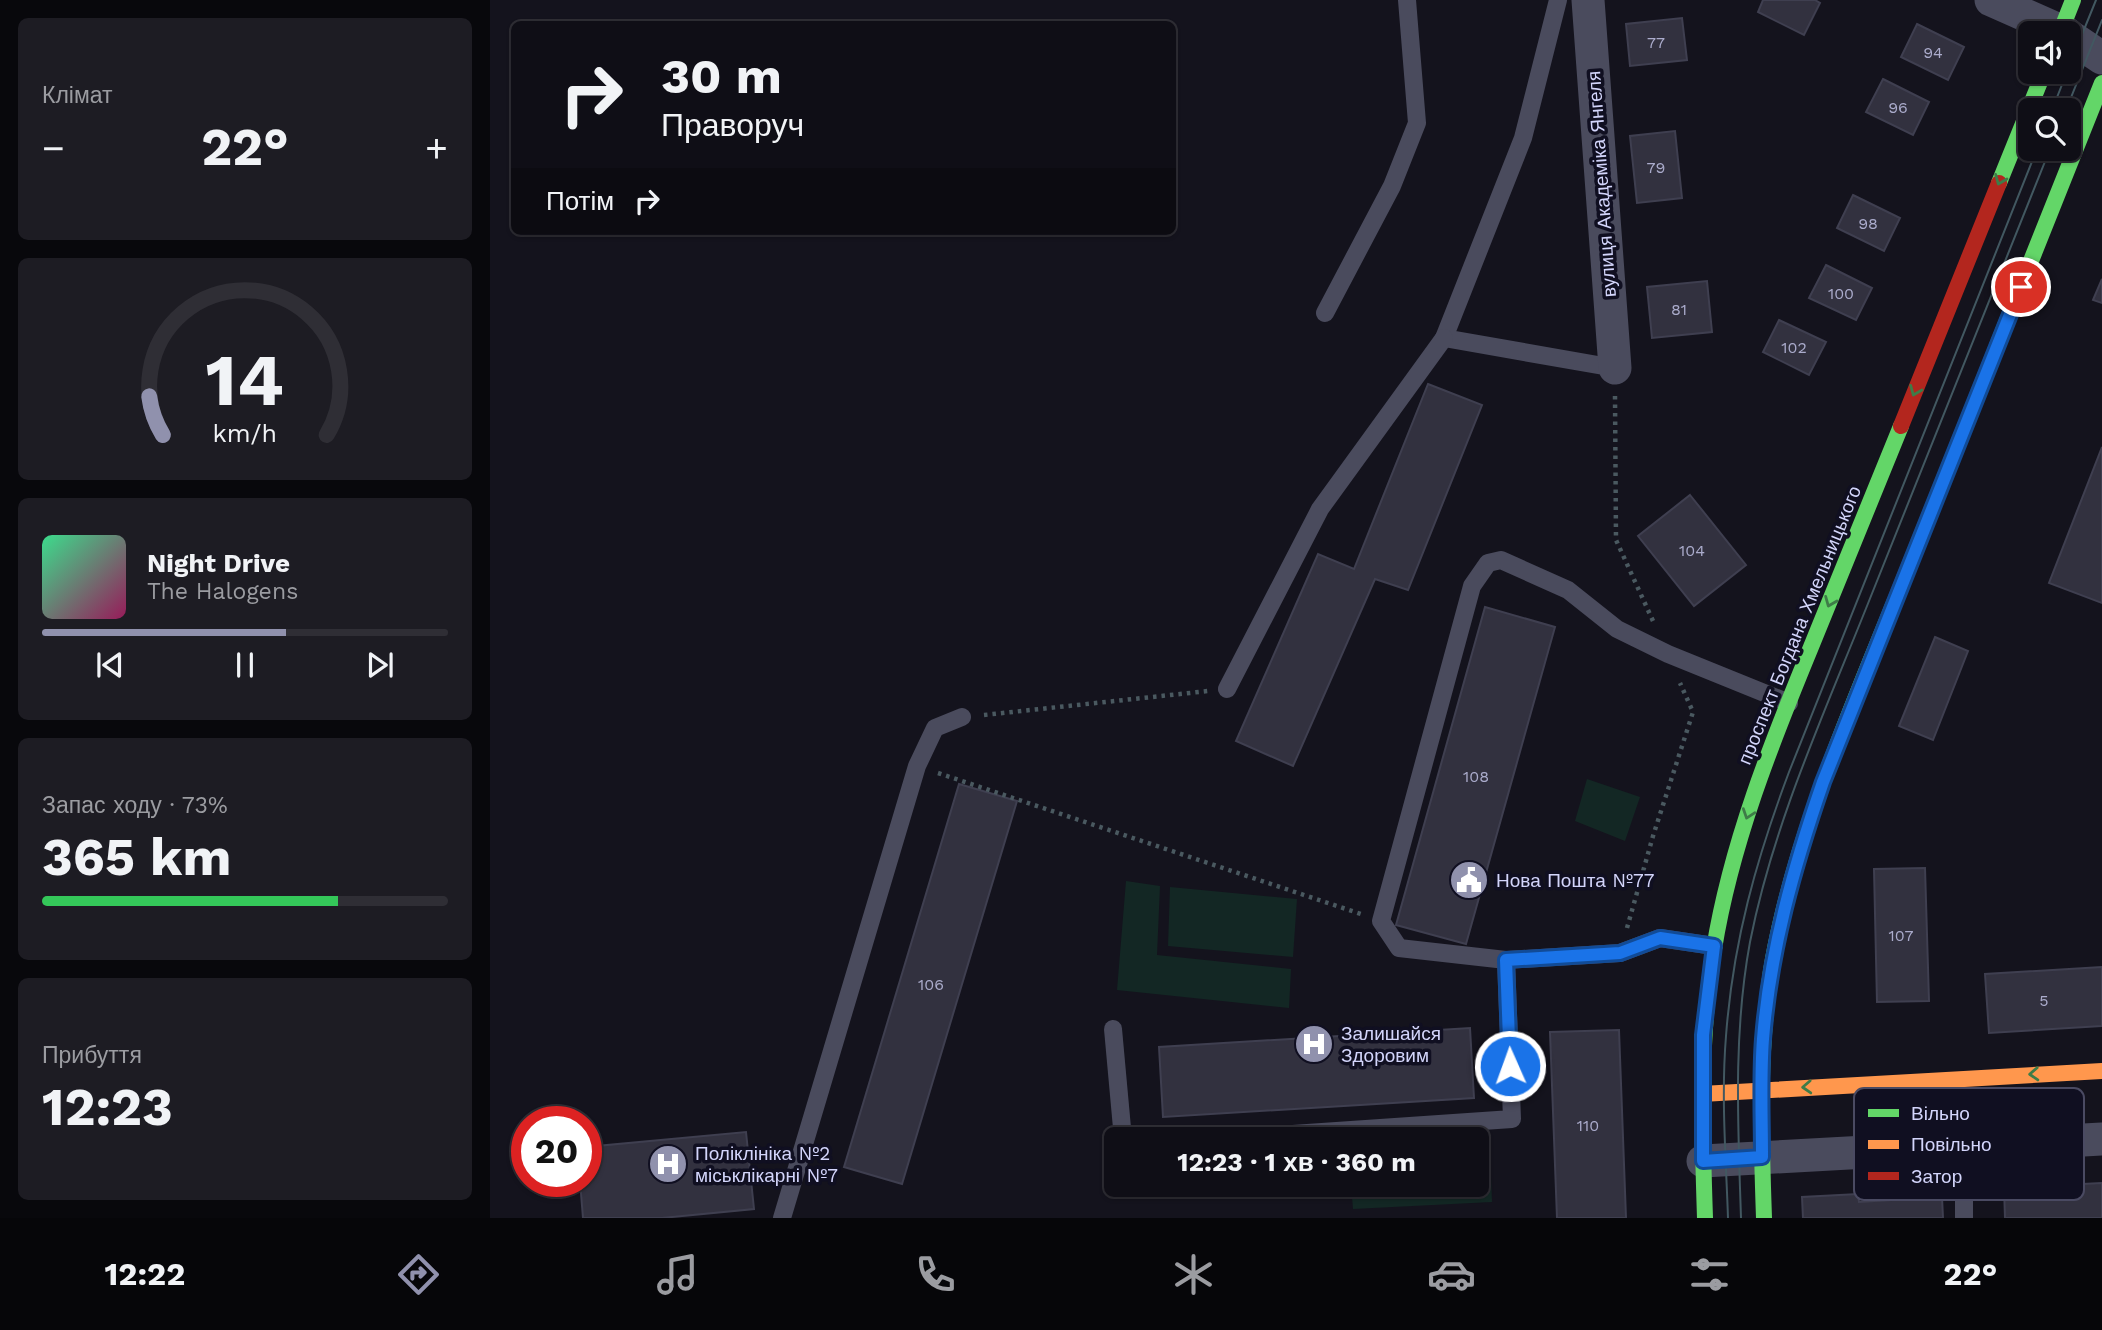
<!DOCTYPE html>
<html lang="uk">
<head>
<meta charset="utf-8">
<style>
  :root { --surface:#0f0e16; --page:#1d1c23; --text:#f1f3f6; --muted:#9b9ca1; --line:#2f2e35; --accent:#9091ad }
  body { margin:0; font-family:"Work Sans",sans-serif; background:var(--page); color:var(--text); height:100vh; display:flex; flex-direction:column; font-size:26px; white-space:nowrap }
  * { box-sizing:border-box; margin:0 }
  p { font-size:23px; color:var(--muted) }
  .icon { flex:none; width:38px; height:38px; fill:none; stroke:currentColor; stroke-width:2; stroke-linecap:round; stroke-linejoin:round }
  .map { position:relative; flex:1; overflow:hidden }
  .side { display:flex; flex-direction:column; gap:18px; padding:18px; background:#08080c; width:490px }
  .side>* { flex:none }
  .top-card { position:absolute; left:21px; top:21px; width:665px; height:214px; border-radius:10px; box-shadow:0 2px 5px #0004,0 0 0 2px var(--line); background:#0f0e16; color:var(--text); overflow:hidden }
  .buttons { position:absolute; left:1528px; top:21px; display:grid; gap:14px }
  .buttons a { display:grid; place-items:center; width:63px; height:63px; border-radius:10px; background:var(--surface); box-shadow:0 2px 5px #0004,0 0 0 2px var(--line); font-size:35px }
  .speed { position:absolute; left:21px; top:1106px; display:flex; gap:14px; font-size:35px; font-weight:700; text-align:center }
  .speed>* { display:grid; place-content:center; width:91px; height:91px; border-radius:50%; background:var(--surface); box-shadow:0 2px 5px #0004,0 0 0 2px var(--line); line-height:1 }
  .speed .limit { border:10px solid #d22; background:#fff; color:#111 }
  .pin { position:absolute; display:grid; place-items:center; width:60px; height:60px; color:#fff; margin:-30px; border:4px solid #fff; border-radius:50%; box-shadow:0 2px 7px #0007 }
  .me { position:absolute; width:77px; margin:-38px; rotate:358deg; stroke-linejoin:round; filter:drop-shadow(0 0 5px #0008) }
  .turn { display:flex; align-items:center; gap:24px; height:147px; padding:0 35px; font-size:32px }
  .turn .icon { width:91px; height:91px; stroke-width:2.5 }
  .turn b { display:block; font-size:49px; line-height:60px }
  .then { display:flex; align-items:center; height:66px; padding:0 35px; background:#0003; gap:14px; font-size:26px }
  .big { font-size:52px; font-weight:700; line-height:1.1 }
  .side .tile { flex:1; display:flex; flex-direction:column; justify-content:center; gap:10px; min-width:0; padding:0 24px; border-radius:10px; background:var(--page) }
  .side .dial { align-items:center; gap:0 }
  .dial svg { height:182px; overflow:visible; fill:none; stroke:var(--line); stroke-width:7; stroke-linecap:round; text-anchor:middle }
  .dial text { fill:var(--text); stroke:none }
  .song { display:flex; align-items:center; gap:21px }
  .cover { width:84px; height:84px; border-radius:10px; background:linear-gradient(135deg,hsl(150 70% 55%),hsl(330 70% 35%)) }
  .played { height:7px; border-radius:4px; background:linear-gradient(90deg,var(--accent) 60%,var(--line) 60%) }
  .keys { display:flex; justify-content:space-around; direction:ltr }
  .heat { display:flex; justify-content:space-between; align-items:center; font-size:38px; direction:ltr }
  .charge { height:10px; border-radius:5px; background:linear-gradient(90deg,#34c759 73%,var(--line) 0) }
  .trip { position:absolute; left:614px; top:1127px; width:385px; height:70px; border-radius:10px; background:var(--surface); box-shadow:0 2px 5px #0004,0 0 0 2px var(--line); font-weight:700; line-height:70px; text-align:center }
  .tabs { display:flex; height:112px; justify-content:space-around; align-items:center; background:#060609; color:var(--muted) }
  .tabs .icon { width:49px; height:49px }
  .tabs .current { color:var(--accent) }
  .tabs b { font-size:32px; color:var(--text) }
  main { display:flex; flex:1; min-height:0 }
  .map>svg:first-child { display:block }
  .green { fill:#132724 }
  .building { fill:#32313f; stroke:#3f3f50; stroke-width:2 }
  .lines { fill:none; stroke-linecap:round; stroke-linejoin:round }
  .path { stroke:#4a5960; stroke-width:4.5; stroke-dasharray:3.5 5; stroke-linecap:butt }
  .lane { stroke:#4a4b5d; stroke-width:18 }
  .street { stroke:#4a4b5d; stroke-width:33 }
  .fast { stroke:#63d668; stroke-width:16 }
  .slow { stroke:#ff974d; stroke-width:16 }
  .jam { stroke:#b3261e; stroke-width:16 }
  .tram { stroke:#425861; stroke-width:2 }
  .oneway { stroke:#3e7c48 }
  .route-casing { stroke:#114b97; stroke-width:18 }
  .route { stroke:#1a73e8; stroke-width:12 }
  .labels { text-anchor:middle; stroke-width:7; stroke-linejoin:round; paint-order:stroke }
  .number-label { font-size:16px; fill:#abaccc }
  .street-label { font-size:19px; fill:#d3d5fb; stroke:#100f21 }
  .poi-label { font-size:19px; fill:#d3d5fb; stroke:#100f21; text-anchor:start }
  .key { fill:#100f21; stroke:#4a4a62; stroke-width:2 }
  .key-label { font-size:19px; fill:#d3d5fb }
</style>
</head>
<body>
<main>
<section class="side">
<div class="tile"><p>Клімат</p>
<div class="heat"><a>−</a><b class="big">22°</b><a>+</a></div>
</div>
<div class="tile dial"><svg viewBox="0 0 100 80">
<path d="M14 69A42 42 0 1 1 86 69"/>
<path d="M14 69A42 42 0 0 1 8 52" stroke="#9091ad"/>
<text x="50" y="56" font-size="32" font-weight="700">14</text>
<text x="50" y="72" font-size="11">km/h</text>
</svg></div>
<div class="tile">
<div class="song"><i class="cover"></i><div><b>Night Drive</b><p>The Halogens</p></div></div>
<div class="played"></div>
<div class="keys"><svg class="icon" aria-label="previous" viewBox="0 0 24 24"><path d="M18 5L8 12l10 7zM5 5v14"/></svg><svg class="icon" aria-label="pause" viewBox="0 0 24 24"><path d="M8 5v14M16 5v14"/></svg><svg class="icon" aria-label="next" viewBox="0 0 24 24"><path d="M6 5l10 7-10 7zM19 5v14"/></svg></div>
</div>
<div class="tile"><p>Запас ходу · 73%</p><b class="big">365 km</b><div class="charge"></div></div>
<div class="tile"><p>Прибуття</p><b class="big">12:23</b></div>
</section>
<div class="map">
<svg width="1612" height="1218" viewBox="0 0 1612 1218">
  <rect width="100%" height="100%" fill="#14131d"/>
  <!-- green -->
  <g class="green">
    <path d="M1097,779L1150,797L1135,841L1085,821Z"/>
    <path d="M636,881L670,886L667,955L801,969L799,1008L627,990Z"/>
    <path d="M680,887L807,899L803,957L678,946Z"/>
    <path d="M999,1130L1002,1202L863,1209L861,1185H987V1139H859V1137Z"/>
  </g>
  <!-- building -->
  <g class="building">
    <path d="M1273,0H1325L1330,3L1314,35L1268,12Z"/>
    <path d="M1192,18L1197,60L1140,66L1136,24Z"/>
    <path d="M1427,24L1474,47L1458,80L1411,57Z"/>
    <path d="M1393,79L1439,102L1423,135L1376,112Z"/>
    <path d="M1185,131L1192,198L1147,203L1140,136Z"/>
    <path d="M1363,195L1410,218L1394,251L1347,228Z"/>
    <path d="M1336,265L1382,288L1366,320L1319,298Z"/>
    <path d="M1612,279V303L1603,300Z"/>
    <path d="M1217,281L1222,332L1162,338L1157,287Z"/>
    <path d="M1289,320L1336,342L1319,375L1273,352Z"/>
    <path d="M938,384L992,405L918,590L885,579L803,766L746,741L828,554L864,569Z"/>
    <path d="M1612,447V603L1559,583Z"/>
    <path d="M1200,495L1256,565L1204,606L1148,536Z"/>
    <path d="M995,607L1065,627L976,944L906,925Z"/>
    <path d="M1445,637L1478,651L1443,740L1409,726Z"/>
    <path d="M469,784L527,801L412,1184L354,1167Z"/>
    <path d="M1435,868L1439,1001L1387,1002L1384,869Z"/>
    <path d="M1612,967V1026L1499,1033L1495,974Z"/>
    <path d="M980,1028L984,1098L673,1117L669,1047Z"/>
    <path d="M1129,1030L1136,1218H1067L1060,1032Z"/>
    <path d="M256,1132L264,1209L172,1218H93L90,1181H96V1147Z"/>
    <path d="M1612,1183V1218H1515L1514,1188Z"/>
    <path d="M1368,1194L1369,1202L1452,1197L1453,1218H1313L1312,1197Z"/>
  </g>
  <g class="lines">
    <!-- path -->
    <g class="path">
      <path d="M1125,396L1126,540L1163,621"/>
      <path d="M494,715L718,691"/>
      <path d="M448,773L871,914"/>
      <path d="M1137,928L1163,836L1203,712L1190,683"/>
    </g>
    <!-- lane -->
    <g class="lane">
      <path d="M1068,0L1033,138L954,338L1125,368"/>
      <path d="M835,313L902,186L927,123L917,0"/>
      <path d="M737,689L830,509L954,338"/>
      <path d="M1224,946L1170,938L1130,953L1016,960L909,948L891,921L982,586L998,563L1011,560L1078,590L1127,629L1178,654L1299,703"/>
      <path d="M623,1029L633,1139"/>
      <path d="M727,1139L1022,1119L1016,960"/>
      <path d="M1474,1146V1218"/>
      <path d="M292,1218L427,766L445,728L472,717"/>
    </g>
    <!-- street -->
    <g class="street">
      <path d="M1098,0L1125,368"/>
      <path d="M1501,0L1576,33"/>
      <path d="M1578,35L1612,58"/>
      <path d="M1213,1161L1612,1139"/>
    </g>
    <!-- fast -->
    <g class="fast">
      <path d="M1570,33L1583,0"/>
      <path d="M1509,183L1554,72"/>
      <path d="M1507,346L1612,83"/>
      <path d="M1215,1218C1212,1128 1209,1038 1224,949C1241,844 1281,744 1321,647C1351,574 1381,500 1411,426"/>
      <path d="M1274,1218C1271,1132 1268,1044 1283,959C1306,835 1357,719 1404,603"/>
    </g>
    <!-- slow -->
    <path class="slow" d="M1212,1094L1612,1071"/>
    <!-- jam -->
    <g class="jam">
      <path d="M1411,426L1509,183"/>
      <path d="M1404,603L1507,346"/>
    </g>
    <!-- tram -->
    <g class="tram">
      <path d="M1578,69L1606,0"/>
      <path d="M1562,110L1577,72"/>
      <path d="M1576,110L1612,20"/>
      <path d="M1238,1218C1236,1158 1231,1097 1236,1036C1243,942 1266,860 1299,772L1547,149"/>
      <path d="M1251,1218C1248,1125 1243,1034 1260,942C1283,825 1333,716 1377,606C1438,453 1499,301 1560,149"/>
    </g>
  </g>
  <!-- one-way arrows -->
  <defs><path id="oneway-chevron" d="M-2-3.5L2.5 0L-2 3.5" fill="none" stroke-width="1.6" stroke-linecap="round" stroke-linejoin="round" transform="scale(1.75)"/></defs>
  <g class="oneway">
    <use href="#oneway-chevron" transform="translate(1510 180) rotate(112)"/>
    <use href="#oneway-chevron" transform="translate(1425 391) rotate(112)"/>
    <use href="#oneway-chevron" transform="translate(1340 602) rotate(112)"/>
    <use href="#oneway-chevron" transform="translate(1258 814) rotate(109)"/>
    <use href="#oneway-chevron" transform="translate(1544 1074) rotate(177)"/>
    <use href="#oneway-chevron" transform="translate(1317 1087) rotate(177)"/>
  </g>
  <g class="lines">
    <defs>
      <path id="route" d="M1020,1066L1016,960L1130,953L1170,938L1224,946L1213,1035V1161L1272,1157C1272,1118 1270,1078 1273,1039C1280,950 1304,866 1333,782L1531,287"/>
    </defs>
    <!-- route casing -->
    <use href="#route" class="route-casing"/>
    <!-- route -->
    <use href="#route" class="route"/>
  </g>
  <!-- icons -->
  <defs>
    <symbol id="civic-disc" viewBox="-11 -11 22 22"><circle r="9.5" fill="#9091ad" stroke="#100f21"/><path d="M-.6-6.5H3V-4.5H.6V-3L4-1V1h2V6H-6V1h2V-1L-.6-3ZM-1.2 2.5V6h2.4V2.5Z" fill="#fff"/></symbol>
    <symbol id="hospital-disc" viewBox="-11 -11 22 22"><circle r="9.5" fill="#9091ad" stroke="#100f21"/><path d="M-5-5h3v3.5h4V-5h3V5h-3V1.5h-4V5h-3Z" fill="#fff"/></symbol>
  </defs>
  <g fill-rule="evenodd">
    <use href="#civic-disc" x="957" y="858" width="44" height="44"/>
    <use href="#hospital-disc" x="802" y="1022" width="44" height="44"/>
    <use href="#hospital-disc" x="156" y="1142" width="44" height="44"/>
  </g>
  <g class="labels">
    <!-- number labels -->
    <g class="number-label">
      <text x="1166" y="48">77</text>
      <text x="1443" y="58">94</text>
      <text x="1408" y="113">96</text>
      <text x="1166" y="173">79</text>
      <text x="1378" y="229">98</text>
      <text x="1351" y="299">100</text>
      <text x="1189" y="315">81</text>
      <text x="1304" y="353">102</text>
      <text x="1202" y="556">104</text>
      <text x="986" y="782">108</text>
      <text x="1411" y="941">107</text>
      <text x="441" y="990">106</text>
      <text x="1554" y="1006">5</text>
      <text x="1098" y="1131">110</text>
    </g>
    <!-- street labels -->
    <g class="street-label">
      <text transform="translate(1111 184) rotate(-94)" y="7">вулиця Академіка Янгеля</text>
      <text transform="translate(1309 625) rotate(-68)" y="7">проспект Богдана Хмельницького</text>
    </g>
    <!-- poi labels -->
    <g class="poi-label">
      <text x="1006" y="887">Нова Пошта №77</text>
      <text x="851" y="1040">Залишайся<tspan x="851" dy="22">Здоровим</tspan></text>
      <text x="205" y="1160">Поліклініка №2<tspan x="205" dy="22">міськлікарні №7</tspan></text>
    </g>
  </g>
  <!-- legend -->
  <rect x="1364" y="1088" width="230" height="112" rx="10" class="key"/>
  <rect x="1378" y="1109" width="31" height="8" fill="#63d668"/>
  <rect x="1378" y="1140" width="31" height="9" fill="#ff974d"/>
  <rect x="1378" y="1172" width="31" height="8" fill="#b3261e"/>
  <g class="key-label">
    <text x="1421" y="1120">Вільно</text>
    <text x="1421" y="1151">Повільно</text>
    <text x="1421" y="1183">Затор</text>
  </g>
</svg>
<div class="buttons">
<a><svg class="icon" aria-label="sound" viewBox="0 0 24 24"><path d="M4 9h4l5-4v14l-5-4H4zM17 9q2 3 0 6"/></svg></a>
<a><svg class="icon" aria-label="search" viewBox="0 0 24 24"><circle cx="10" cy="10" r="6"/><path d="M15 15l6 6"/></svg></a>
</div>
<div class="speed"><div class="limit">20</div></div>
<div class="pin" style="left:1531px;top:287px;background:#d93025"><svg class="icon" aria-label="arrive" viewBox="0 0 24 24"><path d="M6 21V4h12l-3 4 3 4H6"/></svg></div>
<svg class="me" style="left:1020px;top:1066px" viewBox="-20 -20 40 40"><circle r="17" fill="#1a73e8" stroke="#fff" stroke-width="3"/><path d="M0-11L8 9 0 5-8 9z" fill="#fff"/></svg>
<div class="trip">12:23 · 1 хв · 360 m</div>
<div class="top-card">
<div class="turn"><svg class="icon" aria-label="right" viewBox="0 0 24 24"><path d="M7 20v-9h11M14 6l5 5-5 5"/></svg><div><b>30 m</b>Праворуч</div></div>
<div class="then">Потім<svg class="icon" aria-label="right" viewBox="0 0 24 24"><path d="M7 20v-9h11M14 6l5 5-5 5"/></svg></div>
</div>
</div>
</main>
<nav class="tabs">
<b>12:22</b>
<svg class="icon current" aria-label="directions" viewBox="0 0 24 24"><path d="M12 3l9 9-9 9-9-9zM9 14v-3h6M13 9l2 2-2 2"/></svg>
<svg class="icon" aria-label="music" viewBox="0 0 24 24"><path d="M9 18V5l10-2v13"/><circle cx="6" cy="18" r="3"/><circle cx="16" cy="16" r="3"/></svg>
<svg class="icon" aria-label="phone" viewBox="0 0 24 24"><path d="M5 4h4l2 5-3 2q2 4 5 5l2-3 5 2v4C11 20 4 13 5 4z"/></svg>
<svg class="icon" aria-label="climate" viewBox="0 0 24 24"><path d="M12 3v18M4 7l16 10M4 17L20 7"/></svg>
<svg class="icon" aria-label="car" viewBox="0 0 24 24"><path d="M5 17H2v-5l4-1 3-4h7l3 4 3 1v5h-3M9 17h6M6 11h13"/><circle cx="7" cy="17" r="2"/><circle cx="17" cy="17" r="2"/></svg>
<svg class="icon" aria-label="filters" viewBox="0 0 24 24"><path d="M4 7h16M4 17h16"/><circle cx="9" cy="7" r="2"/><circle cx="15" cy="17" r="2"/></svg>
<b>22°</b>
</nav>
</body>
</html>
